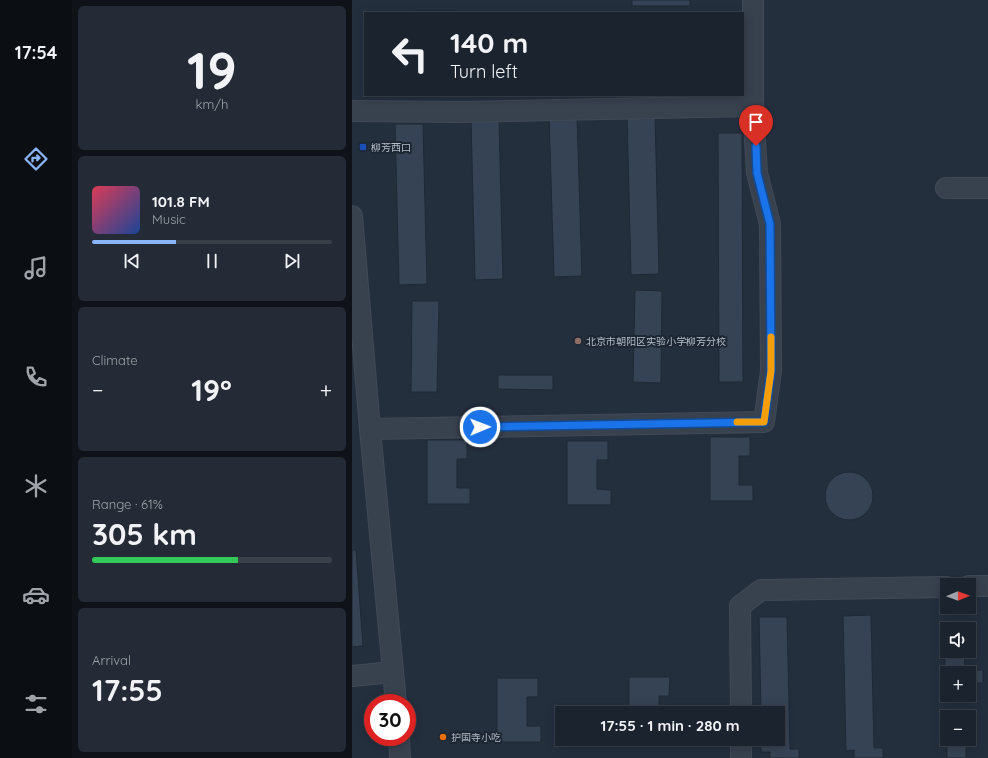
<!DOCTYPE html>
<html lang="en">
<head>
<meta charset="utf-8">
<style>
  :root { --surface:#1b232e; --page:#242b36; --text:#f1f3f6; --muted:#a0a4aa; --line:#39404a; --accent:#8ab4f8 }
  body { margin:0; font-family:Quicksand,"Noto Sans SC",sans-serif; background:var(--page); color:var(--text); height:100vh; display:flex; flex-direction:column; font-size:15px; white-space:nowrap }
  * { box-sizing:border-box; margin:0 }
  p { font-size:13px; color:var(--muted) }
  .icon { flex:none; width:22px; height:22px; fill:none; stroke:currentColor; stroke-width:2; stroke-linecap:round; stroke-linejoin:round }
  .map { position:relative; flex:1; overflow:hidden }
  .sheet { display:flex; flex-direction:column; gap:6px; padding:6px; background:#0f1319; width:280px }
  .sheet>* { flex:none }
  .banner { position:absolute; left:12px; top:12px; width:380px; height:84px; border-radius:0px; box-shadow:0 2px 10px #0003,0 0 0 1px var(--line); background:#1b232e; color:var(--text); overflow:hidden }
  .needle { width:26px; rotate:89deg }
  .buttons { position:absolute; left:588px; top:578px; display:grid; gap:8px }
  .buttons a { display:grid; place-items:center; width:36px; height:36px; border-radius:0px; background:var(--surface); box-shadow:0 2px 10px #0003,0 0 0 1px var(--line); font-size:20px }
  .speed { position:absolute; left:12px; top:694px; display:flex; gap:8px; font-size:20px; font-weight:700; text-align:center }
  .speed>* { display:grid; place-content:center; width:52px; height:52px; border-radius:50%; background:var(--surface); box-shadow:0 2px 10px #0003,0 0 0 1px var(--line); line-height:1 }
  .speed .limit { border:6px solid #d22; background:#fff; color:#111 }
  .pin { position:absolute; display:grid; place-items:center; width:34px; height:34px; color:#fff; margin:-41px -17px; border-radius:50% 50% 50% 0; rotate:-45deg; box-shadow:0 0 4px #0007 }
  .pin .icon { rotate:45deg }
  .me { position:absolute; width:44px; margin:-22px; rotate:89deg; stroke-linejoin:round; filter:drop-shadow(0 0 3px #0008) }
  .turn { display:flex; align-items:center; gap:14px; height:84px; padding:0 20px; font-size:18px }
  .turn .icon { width:52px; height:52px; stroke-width:2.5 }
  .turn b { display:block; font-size:28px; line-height:34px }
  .big { font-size:30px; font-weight:800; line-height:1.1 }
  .sheet .tile { flex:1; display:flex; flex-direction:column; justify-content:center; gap:6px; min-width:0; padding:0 14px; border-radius:6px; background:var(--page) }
  .sheet .dial { align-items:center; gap:0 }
  .dial b { font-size:52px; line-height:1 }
  .song { display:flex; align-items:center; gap:12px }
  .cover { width:48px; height:48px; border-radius:6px; background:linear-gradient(135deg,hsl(350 70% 55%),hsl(220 70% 35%)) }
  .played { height:4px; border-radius:2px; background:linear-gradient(90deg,var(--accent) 35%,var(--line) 35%) }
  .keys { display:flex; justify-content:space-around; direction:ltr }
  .heat { display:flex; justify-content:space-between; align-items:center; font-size:22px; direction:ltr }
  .charge { height:6px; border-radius:3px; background:linear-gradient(90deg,#34c759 61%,var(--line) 0) }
  .trip { position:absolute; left:203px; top:706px; width:230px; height:40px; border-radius:0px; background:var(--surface); box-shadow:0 2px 10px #0003,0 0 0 1px var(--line); font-weight:800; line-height:40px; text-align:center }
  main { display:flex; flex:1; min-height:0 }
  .dock { display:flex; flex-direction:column; width:72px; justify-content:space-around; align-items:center; background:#0b0e12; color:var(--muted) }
  .dock .icon { width:28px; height:28px }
  .dock .active { color:var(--accent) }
  .dock b { font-size:18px; color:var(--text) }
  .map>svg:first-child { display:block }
  .building { fill:#364354; stroke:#1f2835 }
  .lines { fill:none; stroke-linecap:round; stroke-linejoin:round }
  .minor-casing { stroke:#414a57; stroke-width:22 }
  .minor { stroke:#38414e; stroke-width:20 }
  .route-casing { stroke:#114b97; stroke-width:10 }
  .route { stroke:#1a73e8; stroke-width:7 }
  .slow { stroke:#f59e0b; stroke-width:7 }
  .transit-dot { fill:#1a4fb4; stroke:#1d2633; stroke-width:1.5 }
  .education-dot { fill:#8d6e63; stroke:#1d2633; stroke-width:1.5 }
  .food-dot { fill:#e8710a; stroke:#1d2633; stroke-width:1.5 }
  .labels { text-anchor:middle; stroke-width:4; stroke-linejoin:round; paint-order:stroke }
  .poi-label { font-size:10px; fill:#b4bcc9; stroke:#1d2633; text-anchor:start }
</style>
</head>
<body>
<main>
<nav class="dock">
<b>17:54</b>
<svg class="icon active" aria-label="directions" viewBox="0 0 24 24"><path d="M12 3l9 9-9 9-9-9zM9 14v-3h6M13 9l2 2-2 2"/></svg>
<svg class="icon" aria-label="music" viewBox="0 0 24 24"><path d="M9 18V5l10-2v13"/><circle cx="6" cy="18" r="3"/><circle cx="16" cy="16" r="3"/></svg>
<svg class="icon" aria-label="phone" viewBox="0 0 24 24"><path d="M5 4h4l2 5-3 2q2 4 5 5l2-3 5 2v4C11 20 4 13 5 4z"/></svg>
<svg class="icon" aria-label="climate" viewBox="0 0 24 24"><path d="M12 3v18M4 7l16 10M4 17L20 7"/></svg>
<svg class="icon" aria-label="car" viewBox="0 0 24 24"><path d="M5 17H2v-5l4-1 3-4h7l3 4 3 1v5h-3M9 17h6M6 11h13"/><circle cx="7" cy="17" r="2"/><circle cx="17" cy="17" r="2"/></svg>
<svg class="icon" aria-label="filters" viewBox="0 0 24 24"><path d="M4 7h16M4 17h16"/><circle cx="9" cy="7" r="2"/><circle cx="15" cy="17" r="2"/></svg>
</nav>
<section class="sheet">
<div class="tile dial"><b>19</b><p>km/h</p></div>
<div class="tile">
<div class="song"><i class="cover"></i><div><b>101.8 FM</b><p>Music</p></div></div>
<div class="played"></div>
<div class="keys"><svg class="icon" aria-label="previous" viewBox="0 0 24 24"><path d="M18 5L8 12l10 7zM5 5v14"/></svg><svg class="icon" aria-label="pause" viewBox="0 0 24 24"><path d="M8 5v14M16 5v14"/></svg><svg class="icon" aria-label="next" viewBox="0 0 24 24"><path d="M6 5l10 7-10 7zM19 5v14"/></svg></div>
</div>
<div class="tile"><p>Climate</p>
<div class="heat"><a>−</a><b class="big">19°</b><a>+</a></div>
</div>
<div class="tile"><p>Range · 61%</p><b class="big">305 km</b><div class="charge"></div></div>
<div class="tile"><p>Arrival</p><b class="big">17:55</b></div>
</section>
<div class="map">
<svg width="636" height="758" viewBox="0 0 636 758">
  <rect width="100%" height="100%" fill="#242f3e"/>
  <!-- building -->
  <g class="building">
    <rect x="280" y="0" width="58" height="6"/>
    <rect x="63" y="11" width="41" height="2"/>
    <path d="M303,114L307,274L279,275L275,115Z"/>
    <path d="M197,116H225L230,276L202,277Z"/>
    <path d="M147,119L151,279L123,280L119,120Z"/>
    <path d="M43,124H71L75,284L47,285Z"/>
    <path d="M366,133H390L391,382H367Z"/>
    <path d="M283,290L310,291L309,383L281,382Z"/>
    <path d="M60,301H87L85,392H59Z"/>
    <path d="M146,375H201V390L146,389Z"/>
    <path d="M358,437H398V456H387V485H401V501H358Z"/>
    <path d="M75,440H115V459H105V488H118V504H75Z"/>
    <path d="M215,441H256V460H245V489L259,490V505H215Z"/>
    <circle cx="497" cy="496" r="24"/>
    <path d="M0,550H4L11,646L0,647Z"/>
    <path d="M519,615L522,748H531V758H502V750L494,751L491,616Z"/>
    <path d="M407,617H435L438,749H447V758H418V752H409V739H426V713H409Z"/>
    <path d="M593,628H612V629H595V651H612L613,670H631V683H617V673H595V683H588V671H593Z"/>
    <path d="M277,677H318L317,696H307V713H277Z"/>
    <path d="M145,678H186V697H175V726H189V742H145Z"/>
    <path d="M594,723L595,739H614V758H595Z"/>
    <rect x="277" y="739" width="43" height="2"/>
  </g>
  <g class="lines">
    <defs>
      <g id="minor">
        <path d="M0,111L113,112L401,106"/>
        <path d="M594,188H636"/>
        <path d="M0,216L18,429L44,703"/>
        <path d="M18,429L412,422L419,371L418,224L405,173L401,106V0"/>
        <path d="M617,586H636"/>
        <path d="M0,676L40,672"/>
        <path d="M389,713L388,606L409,590L595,587"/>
        <path d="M47,737L48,758"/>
        <path d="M389,739V758"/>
      </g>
    </defs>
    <!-- minor casing -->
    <use href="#minor" class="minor-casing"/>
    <!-- minor -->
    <use href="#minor" class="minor"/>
  </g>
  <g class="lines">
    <defs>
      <path id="route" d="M128,427L412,422L419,371L418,224L405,173L404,146"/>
    </defs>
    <!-- route casing -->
    <use href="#route" class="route-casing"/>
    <!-- route -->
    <use href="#route" class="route"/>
    <!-- slow -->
    <path class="slow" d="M385,422H412L419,371V337"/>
  </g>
  <!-- markers -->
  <rect class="transit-dot" x="7" y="143" width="8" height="8" rx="2"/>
  <circle class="education-dot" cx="226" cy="341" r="4"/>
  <circle class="food-dot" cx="91" cy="737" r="4"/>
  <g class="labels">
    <!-- poi labels -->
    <g class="poi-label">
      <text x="19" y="151">柳芳西口</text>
      <text x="234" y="345">北京市朝阳区实验小学柳芳分校</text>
      <text x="99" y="741">护国寺小吃</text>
    </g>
  </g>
</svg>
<div class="buttons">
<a><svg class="needle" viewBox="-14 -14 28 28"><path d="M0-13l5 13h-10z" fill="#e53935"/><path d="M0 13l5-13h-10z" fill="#a0a4aa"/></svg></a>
<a><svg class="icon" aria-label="sound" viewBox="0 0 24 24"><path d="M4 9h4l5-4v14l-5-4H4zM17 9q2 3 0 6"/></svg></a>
<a>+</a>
<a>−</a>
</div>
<div class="speed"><div class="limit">30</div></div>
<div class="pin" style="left:404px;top:146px;background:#d93025"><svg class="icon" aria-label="arrive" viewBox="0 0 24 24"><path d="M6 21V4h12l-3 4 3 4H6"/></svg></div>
<svg class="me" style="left:128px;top:427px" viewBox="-20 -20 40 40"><circle r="17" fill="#1a73e8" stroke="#fff" stroke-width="3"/><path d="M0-11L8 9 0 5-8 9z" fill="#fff"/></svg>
<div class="trip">17:55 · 1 min · 280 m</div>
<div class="banner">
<div class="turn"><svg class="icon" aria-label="left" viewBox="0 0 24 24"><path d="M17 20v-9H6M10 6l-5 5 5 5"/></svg><div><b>140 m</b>Turn left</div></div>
</div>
</div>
</main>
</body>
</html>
